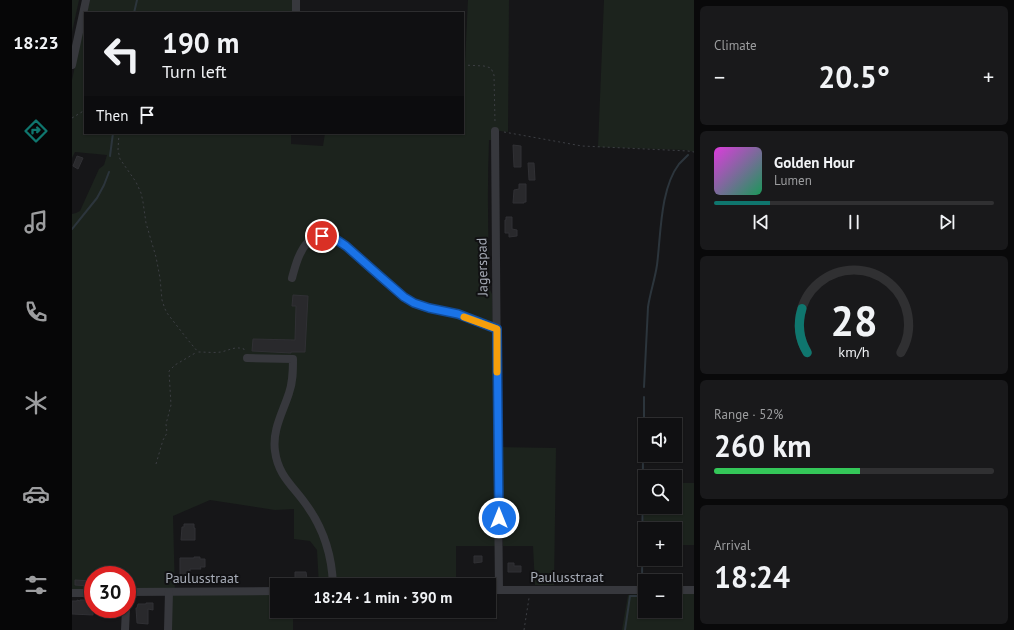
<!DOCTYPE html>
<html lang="en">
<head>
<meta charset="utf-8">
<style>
  :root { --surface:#101012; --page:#19191b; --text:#f1f3f6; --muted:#9c9d9f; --line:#303032; --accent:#0f766e }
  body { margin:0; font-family:"PT Sans",sans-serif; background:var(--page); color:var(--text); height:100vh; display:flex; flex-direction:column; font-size:15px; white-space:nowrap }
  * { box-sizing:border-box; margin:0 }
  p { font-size:13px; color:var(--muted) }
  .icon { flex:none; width:22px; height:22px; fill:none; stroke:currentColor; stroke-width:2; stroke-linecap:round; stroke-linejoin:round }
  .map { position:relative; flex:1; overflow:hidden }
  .panel { display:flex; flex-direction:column; gap:6px; padding:6px; background:#09090a; width:320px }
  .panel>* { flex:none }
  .top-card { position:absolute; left:12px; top:12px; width:380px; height:122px; border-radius:0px; box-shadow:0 1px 3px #0004,0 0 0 1px var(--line); background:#101012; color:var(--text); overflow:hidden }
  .fabs { position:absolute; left:566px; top:418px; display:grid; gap:8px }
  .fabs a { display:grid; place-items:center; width:44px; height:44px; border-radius:0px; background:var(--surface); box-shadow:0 1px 3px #0004,0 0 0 1px var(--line); font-size:20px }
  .speed { position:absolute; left:12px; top:566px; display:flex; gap:8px; font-size:20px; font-weight:700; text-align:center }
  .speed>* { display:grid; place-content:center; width:52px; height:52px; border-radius:50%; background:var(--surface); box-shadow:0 1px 3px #0004,0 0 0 1px var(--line); line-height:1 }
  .speed .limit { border:6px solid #d22; background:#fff; color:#111 }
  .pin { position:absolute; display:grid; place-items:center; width:34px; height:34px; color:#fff; margin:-17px; border:2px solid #fff; border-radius:50%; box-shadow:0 1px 4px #0007 }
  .me { position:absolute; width:44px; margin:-22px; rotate:0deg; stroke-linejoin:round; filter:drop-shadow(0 0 3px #0008) }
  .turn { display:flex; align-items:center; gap:14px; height:84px; padding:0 12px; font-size:18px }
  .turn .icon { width:52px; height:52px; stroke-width:2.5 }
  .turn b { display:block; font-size:28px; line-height:34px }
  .then { display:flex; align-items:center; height:38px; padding:0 12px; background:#0003; gap:8px; font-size:15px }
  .big { font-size:30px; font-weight:600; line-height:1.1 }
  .panel .widget { flex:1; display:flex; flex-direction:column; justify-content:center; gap:6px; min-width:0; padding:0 14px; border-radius:6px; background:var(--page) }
  .panel .dial { align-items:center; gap:0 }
  .dial svg { height:104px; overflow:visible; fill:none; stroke:var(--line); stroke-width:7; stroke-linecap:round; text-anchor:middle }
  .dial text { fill:var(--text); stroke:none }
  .song { display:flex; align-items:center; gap:12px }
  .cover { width:48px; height:48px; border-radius:6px; background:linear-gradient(135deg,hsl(300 70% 55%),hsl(150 70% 35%)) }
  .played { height:4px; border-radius:2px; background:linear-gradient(90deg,var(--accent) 20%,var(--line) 20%) }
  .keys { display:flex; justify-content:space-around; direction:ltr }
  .heat { display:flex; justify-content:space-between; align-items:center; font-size:22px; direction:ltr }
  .charge { height:6px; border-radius:3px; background:linear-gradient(90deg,#34c759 52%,var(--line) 0) }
  .trip { position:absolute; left:198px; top:578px; width:226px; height:40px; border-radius:0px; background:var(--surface); box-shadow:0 1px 3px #0004,0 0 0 1px var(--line); font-weight:600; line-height:40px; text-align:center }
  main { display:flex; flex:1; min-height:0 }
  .dock { display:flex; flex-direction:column; width:72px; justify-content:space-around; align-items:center; background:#060607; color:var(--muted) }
  .dock .icon { width:28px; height:28px }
  .dock .current { color:var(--accent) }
  .dock b { font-size:18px; color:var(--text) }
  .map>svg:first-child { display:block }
  .green { fill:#1c231d }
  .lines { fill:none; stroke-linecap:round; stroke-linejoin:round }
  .stream { stroke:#2c353c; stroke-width:2 }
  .building { fill:#29292c; stroke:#303034 }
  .path { stroke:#3d3f44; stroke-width:1; stroke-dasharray:2 3; stroke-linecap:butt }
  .minor { stroke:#37383d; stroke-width:8 }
  .route-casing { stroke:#114b97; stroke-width:10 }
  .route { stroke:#1a73e8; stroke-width:7 }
  .slow { stroke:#f59e0b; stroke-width:7 }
  .labels { text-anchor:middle; stroke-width:4; stroke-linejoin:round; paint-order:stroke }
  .street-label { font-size:14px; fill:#a8adb8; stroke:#111113 }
</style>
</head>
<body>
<main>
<nav class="dock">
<b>18:23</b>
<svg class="icon current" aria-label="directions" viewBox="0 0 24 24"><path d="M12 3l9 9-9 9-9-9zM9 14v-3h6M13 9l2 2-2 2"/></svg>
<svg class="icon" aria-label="music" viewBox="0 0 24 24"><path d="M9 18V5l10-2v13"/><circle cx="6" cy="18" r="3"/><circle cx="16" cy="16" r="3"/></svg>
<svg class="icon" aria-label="phone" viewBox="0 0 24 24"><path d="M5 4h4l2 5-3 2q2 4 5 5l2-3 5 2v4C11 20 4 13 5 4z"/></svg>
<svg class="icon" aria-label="climate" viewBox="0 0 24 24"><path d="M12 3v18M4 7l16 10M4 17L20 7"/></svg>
<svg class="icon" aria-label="car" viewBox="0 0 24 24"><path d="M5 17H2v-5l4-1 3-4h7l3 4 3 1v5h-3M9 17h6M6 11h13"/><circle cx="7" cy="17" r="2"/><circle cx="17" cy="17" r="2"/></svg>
<svg class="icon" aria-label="filters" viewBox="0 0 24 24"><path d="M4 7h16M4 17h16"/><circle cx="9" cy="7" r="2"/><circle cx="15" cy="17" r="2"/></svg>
</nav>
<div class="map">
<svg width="622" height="630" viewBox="0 0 622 630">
  <rect width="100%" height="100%" fill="#161618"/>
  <!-- green -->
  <g class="green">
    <path d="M0,0H7L0,32Z"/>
    <path d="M17,0H223L222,13H15Z"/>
    <path d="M396,0H437L436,132L421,130L419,140H417C415,190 416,240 418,290L420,294L425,546H384V585H247L245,550L238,541L222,539V509L203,510L138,500L101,516L103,594L205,593V611H221V630H97L98,594L55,595V575H21V595L0,596V214L4,213L8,211L27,169L32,165L35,155L3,152L0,158V80L13,20V133H219V144L251,146L253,133H391V63L393,62Z"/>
    <path d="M532,0H622V152L614,150L526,147Z"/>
    <path d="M429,447L484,448L482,585H463L461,546H431Z"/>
    <path d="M603,483H622V545H603V529H573V544H570L573,497V507H603Z"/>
    <path d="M573,594V611H603V594H622V630H550L556,595Z"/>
  </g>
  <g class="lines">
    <!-- stream -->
    <g class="stream">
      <path d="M62,13L65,0"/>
      <path d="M38,156L41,133"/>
      <path d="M0,229L25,198L32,185L37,172"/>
      <path d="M572,387L576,307C578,293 583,279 585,265C589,234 588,189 607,164C610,161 613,158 616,155"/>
      <path d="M572,438V397"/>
      <path d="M571,456L570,583L573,584"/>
      <path d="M553,630L558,596H573"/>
    </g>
  </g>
  <!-- building -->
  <g class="building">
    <path d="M441,145L449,146V167H442Z"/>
    <path d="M5,156L11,158L6,169L1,166Z"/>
    <path d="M456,163H462L463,180H457Z"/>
    <path d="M447,184H454V202H452V203H441L442,190L447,189Z"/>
    <path d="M434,217H440V229L445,230V236L437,237V233H433V220H434Z"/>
    <path d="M221,295L236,296L233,352H219V353L180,351L181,339L223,340L224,306H220Z"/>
    <path d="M112,524H122V528H123V540H109L110,527H112Z"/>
    <path d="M402,556H410V562L402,563Z"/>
    <path d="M122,557H128V559H133V567H128L129,569H118V575H108V558H122Z"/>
    <path d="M436,563H442V566H449V572H436Z"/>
    <path d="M223,572H234L235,579H223Z"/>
    <path d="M3,580L19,581L18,586L3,585Z"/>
    <path d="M5,600L8,601V600H21V615L0,614V601H5Z"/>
    <path d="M74,603H81V610L76,609V624L65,623L64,608H65L66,604H74Z"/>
    <rect x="32" y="609" width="9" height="7"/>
  </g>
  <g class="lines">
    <!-- path -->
    <g class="path">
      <path d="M391,65L412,66L419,68L422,75L423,123"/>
      <path d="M0,118L13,110"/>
      <path d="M432,132L510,146L616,151L622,152"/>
      <path d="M47,133L46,150L48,159L64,182L69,193L71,202L74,223L84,257L88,278L90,300L93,309L95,313L116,340L126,352C134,352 142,353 149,352C158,350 163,346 172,349V350"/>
      <path d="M84,464L91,440L95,433L94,424L99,405L97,371L103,365L125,352"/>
      <path d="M452,630L457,598"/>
    </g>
    <!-- minor -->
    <g class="minor">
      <path d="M224,13V0"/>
      <path d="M0,65L14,0"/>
      <path d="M423,131C423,284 426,437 427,590"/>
      <path d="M220,278C223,267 227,251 236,242C241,238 249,235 256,236C267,238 280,252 288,259C305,274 321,290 340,302C353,310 370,310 384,314C398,318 411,324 425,329"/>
      <path d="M175,358L221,359C221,371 221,382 217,393C211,412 200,430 203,451C206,475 220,485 233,503C251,527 260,555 261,585"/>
      <path d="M417,590H573"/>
      <path d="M603,590H622"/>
      <path d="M55,592L205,591"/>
      <path d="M0,593H21"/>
      <path d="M53,630L54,609"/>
      <path d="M96,630L97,592"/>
    </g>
  </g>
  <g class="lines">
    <defs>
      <path id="route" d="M250,236H256L262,238L274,246L309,277L332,297L342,303L357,308L386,314L425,329L427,518"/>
    </defs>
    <!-- route casing -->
    <use href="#route" class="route-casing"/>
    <!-- route -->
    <use href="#route" class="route"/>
    <!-- slow -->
    <path class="slow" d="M392,317L425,329V372"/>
  </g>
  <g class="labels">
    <!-- street labels -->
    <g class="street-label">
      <text transform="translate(410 267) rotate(-91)" y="5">Jagerspad</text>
      <text x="495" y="582">Paulusstraat</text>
      <text x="130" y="583">Paulusstraat</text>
    </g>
  </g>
</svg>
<div class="fabs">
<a><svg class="icon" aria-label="sound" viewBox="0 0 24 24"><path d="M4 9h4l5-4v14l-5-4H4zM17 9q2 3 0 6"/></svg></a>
<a><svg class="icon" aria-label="search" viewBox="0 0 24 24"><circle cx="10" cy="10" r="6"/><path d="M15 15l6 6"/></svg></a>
<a>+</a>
<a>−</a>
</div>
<div class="speed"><div class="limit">30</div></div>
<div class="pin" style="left:250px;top:236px;background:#d93025"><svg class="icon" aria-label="arrive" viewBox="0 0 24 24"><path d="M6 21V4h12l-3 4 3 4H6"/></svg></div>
<svg class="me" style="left:427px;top:518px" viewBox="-20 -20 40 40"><circle r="17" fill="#1a73e8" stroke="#fff" stroke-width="3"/><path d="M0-11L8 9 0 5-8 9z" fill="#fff"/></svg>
<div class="trip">18:24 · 1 min · 390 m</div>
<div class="top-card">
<div class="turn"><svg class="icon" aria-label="left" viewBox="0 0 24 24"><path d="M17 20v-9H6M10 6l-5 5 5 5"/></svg><div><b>190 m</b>Turn left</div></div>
<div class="then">Then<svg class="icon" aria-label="arrive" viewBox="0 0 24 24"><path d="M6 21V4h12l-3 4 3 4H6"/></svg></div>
</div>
</div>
<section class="panel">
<div class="widget"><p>Climate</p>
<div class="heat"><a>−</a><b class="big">20.5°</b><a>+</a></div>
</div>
<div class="widget">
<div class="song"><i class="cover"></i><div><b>Golden Hour</b><p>Lumen</p></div></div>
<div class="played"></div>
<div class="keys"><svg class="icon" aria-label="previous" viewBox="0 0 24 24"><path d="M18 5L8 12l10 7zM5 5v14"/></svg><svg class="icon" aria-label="pause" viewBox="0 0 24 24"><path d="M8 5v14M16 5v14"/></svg><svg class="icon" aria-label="next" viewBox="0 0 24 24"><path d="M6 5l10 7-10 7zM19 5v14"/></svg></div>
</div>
<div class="widget dial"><svg viewBox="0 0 100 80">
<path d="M14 69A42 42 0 1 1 86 69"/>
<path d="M14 69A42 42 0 0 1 10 35" stroke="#0f766e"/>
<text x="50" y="56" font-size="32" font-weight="700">28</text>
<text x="50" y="72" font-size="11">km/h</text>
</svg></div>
<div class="widget"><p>Range · 52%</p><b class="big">260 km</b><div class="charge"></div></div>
<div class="widget"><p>Arrival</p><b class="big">18:24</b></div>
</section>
</main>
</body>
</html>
